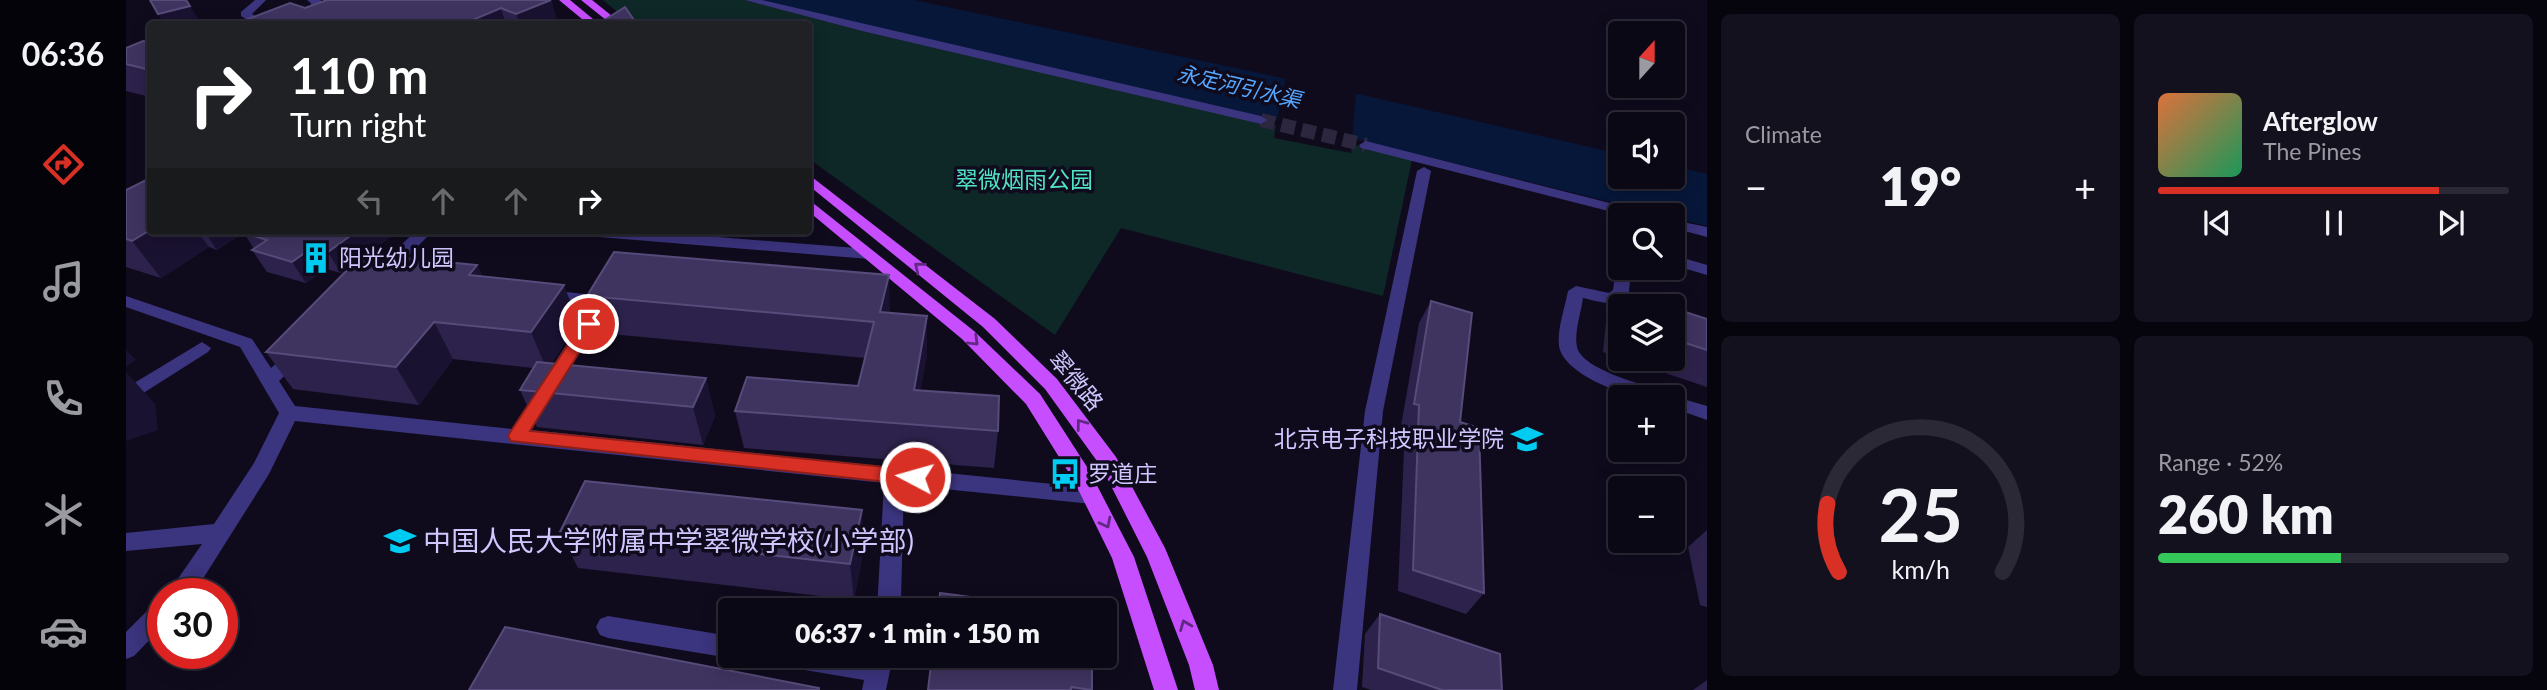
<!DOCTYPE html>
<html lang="en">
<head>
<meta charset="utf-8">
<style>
  :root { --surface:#0b0816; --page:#14111f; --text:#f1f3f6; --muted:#9a9aa1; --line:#2b2935; --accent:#d93025 }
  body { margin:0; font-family:Lato,"Noto Sans SC",sans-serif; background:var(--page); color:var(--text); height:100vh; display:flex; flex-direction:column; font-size:26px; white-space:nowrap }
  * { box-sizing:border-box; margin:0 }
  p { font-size:23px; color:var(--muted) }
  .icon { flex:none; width:38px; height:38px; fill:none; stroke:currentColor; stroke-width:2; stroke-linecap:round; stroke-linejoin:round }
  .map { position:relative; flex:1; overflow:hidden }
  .drawer { display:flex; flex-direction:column; gap:14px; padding:14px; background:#06040c; width:840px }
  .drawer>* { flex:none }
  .guide { position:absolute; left:21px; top:21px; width:665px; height:214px; border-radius:7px; box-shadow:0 4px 18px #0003,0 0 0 2px var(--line); background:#202124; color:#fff; overflow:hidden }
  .needle { width:46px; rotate:21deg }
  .tools { position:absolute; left:1482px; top:21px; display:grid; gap:14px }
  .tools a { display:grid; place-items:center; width:77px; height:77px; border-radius:7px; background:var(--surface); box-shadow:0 4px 18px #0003,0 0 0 2px var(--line); font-size:35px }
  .speed { position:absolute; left:21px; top:578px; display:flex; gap:14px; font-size:35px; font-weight:700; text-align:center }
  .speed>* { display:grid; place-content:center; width:91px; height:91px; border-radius:50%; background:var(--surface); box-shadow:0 4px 18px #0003,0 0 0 2px var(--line); line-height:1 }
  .speed .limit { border:10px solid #d22; background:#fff; color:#111 }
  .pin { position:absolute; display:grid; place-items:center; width:60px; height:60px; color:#fff; margin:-30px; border:4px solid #fff; border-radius:50%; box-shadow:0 2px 7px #0007 }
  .me { position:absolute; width:77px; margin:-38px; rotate:276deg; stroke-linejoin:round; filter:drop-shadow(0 0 5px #0008) }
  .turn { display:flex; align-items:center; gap:24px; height:147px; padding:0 28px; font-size:32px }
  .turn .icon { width:91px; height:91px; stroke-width:2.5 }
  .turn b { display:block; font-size:49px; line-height:60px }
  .lanes { display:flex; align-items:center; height:66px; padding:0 28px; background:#0003; justify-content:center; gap:35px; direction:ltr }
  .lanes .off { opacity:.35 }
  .big { font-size:52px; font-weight:800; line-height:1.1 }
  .drawer .card { flex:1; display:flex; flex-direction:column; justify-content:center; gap:10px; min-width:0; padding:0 24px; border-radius:10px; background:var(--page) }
  .drawer .dial { align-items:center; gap:0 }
  .dial svg { height:182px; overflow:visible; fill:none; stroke:var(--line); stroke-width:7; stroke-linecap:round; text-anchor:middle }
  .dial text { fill:var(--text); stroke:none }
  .song { display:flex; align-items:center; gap:21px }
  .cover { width:84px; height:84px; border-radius:10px; background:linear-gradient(135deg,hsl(20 70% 55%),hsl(150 70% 35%)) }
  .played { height:7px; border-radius:4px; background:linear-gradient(90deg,var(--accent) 80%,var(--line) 80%) }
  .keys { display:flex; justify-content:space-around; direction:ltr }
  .heat { display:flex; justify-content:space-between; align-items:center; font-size:38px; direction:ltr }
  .charge { height:10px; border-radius:5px; background:linear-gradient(90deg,#34c759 52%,var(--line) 0) }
  .drawer .tiles { flex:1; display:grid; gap:14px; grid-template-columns:repeat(2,1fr) }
  .trip { position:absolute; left:592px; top:598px; width:399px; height:70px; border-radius:7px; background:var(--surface); box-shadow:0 4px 18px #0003,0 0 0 2px var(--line); font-weight:800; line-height:70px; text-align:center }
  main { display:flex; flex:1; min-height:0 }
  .tab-bar { display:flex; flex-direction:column; width:126px; justify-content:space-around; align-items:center; background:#040309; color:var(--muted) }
  .tab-bar .icon { width:49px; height:49px }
  .tab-bar .on { color:var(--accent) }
  .tab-bar b { font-size:32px; color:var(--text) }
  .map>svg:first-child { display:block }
  .green { fill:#0e2727 }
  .water { fill:#07173a }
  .pier { fill:#0f0b1d }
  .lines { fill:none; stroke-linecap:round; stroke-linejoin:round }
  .minor-tunnel-far1 { stroke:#2c273f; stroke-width:11; stroke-dasharray:11 6; stroke-linecap:butt }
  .minor-tunnel { stroke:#2c273f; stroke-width:14; stroke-dasharray:14 7; stroke-linecap:butt }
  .minor { fill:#3b347e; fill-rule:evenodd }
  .major { fill:#c74eff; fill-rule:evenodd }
  .wall { fill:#2d224c }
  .shaded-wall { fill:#1a1231 }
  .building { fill:#3f3460; stroke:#564b79; stroke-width:2 }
  .oneway { stroke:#622983 }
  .route { fill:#d93025; stroke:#8d1f18; stroke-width:2 }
  .labels { text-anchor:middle; stroke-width:7; stroke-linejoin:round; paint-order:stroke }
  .far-water-label { font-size:21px; font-style:italic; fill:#55a7ff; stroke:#0f0b1d }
  .park-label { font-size:23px; fill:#50e2c6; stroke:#0f0b1d }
  .poi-label { font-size:23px; fill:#d0c7ff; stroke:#0f0b1d; text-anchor:start }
  .street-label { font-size:23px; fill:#d0c7ff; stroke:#0f0b1d }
  .near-poi-label { font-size:28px; fill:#d0c7ff; stroke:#0f0b1d; text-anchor:start }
</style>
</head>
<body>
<main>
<nav class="tab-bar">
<b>06:36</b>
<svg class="icon on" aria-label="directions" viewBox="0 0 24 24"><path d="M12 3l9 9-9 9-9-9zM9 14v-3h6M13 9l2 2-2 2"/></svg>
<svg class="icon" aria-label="music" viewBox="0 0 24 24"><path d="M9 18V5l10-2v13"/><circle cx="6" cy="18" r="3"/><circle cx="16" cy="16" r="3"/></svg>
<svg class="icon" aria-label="phone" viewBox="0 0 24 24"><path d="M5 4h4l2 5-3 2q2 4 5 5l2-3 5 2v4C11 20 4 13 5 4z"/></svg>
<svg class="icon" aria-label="climate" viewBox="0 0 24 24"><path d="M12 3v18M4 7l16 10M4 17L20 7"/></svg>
<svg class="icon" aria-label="car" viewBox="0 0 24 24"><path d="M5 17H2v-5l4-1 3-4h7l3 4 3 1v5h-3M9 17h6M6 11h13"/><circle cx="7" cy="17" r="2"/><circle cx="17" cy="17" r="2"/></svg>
</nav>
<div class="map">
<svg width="1581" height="690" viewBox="0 0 1581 690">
  <rect width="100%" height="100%" fill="#0f0b1d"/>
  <!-- green -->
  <path class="green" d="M477,0H627L748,34L1150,125L1148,138L1225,153L1226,144L1286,160L1257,296L995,228L929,335L683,159L682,24H506Z"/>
  <!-- water -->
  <path class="water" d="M637,0H788L1241,96L1494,154V177H1547V166L1581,174V226L1547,218V215H1537L1230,139L677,12Z"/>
  <!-- pier -->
  <path class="pier" d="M1160,76L1230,91L1226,141L1150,124Z"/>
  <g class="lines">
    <!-- minor-tunnel-far1 -->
    <path class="minor-tunnel-far1" d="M1135,120L1139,121"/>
    <!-- minor-tunnel -->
    <path class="minor-tunnel" d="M1135,120L1240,145"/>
    <!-- minor -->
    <g class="minor">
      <path d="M129,0H140L126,14L136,20H148V24H128L115,16V12Z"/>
      <path d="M181,0H195L192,12L167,19V15L184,8L185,3Z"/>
      <path d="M619,0H636L1135,116L1141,120L1135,124L740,32Z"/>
      <path d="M1240,141L1519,212L1521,215H1498L1235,148L1233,145Z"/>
      <path d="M1298,167L1305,171L1257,411L1231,690H1207L1239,411L1291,171Z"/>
      <path d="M1547,220L1581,227V237L1547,228Z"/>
      <path d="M290,231H307L260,278H248L246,274L248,270Z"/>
      <path d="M453,231H517L743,249L751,254L743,259L461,236Z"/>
      <path d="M1547,255L1581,265V275L1547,265Z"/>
      <path d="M1491,264H1494V268H1505L1503,292C1490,309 1476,302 1457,298C1455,313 1448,332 1451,347C1456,370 1521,386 1542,392L1543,395L1581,406V420L1547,408V397C1536,397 1524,399 1514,397C1490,393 1437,372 1433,346C1431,328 1439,308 1442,291L1450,286L1483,293L1487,290Z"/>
      <path d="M422,290L477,296L485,301L405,430L966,488L973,490L976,496L973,502L966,504L778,485L775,599L790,604L793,611H751L758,483L169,421L143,474L68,593H42L76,544L0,551V533L88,524L128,463L153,413L114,347L0,307V296L126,339L145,368L165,350H177L180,354L177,358L153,381L169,406L386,429L466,305L416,299L414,295L416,291Z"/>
      <path d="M76,342L85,348L82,352L0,404V388Z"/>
      <path d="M37,600V626L8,656L0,659V632L29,603Z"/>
      <path d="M482,616L604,636V656H609L604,658L482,638L474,635L470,627L474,619Z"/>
      <path d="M649,656H767L760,690H736L738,680L661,667L652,664Z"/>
    </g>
    <!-- major -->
    <g class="major">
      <path d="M433,0H444L473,24H462Z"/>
      <path d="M455,0H466L496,24H485Z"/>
      <path d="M682,174L869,319L931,379L990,457L1039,548L1087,665L1093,690H1069L1063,665L1021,557L976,468L919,389L857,327L682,185Z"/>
      <path d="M682,199L848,331L914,394L963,470L1008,557L1052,690H1028L986,558L948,481L900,404L836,339L682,211Z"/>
    </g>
  </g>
  <!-- wall -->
  <g class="wall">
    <path d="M425,0L432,24H125L122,19L179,8Z"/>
    <path d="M24,43V97L0,91V48Z"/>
    <path d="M0,188L24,231H111L114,235L91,250L83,247L35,278L0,267Z"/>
    <path d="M271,232L241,254L351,265L356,276L452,322L425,364L580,378L589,416L577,445L411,427L394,390L407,368L327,359L293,405L167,389L140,352L225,266L215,273L200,269L180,283L141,272L126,250L128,249L118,233Z"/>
    <path d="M1501,294L1541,306H1494V358L1477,352L1480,322Z"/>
    <path d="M461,296L764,313L801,316V354L794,390L872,431L868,468L618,448L609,411L732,386L739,358L474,333Z"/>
    <path d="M1305,301L1334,422L1358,593L1340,614L1272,591L1279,427L1275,426L1293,323Z"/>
    <path d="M1547,308L1581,319V387L1497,359H1547Z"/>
    <path d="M1581,530V607L1574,605L1562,547Z"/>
    <path d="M434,532L738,547L728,600L452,568Z"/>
    <path d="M1254,614L1376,690H1245L1236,687L1239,634Z"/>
    <path d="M806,656L966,690H802Z"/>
    <path d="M1581,680V690H1567Z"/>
  </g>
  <!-- shaded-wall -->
  <g class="shaded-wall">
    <path d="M425,0L432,24H394L390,14Z"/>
    <path d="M64,6L75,24H39L32,14Z"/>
    <path d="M375,8L380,24H337Z"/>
    <path d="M24,230V231H71L83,247L35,278L6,241Z"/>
    <path d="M78,231H111L114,235L91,250Z"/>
    <path d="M231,231H271V232L215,273L202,252Z"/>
    <path d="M187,247L200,269L180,283L166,262Z"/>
    <path d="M351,265L368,302L343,275Z"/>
    <path d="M763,275L764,312L756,350L754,312Z"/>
    <path d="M438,285L452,322L421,370L405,332Z"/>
    <path d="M801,316V354L788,427V390Z"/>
    <path d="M308,322L327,359L293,405L270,367Z"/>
    <path d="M0,350L10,360L0,367Z"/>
    <path d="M0,372L29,404L32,430L0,441Z"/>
    <path d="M580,378L589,416L577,445L567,407Z"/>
    <path d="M736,510L738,547L728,600L724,564Z"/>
  </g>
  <!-- building -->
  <g class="building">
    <path d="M24,0H60L64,6L32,14Z"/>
    <path d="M201,0H425L390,14L375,8L337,24H137L122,19L164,3L179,8Z"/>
    <path d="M499,7L508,20L501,24H472Z"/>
    <path d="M17,41L24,43V70L0,64V48Z"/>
    <path d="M20,180L24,181V230L6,241L0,239V190Z"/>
    <path d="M121,231H231L202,252L187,247L166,262L126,250L141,240L118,233Z"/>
    <path d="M488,252L763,275L754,312L801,316L788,390L873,396L872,431L609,411L621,377L732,386L748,322L461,296Z"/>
    <path d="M237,254L351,265L343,275L438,285L405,332L308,322L270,367L140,352Z"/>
    <path d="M1501,294L1541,306H1500Z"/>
    <path d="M1305,301L1346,313L1334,422L1353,428L1358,593L1287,570L1293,405L1288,404Z"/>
    <path d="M1547,308L1581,319V350L1547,339Z"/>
    <path d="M411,362L580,378L567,407L394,390Z"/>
    <path d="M459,481L736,510L724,564L434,532Z"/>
    <path d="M814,593L853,598L852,611H812Z"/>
    <path d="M925,608L946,611H924Z"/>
    <path d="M1254,614L1374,654L1376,690H1316L1252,668Z"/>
    <path d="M379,627L693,688V690H343Z"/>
    <path d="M806,656H966V690L945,687V690H802Z"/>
  </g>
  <!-- one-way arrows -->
  <defs><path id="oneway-chevron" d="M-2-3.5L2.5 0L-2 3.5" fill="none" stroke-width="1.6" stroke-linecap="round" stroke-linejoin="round" transform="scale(1.75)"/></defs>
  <g class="oneway">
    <use href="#oneway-chevron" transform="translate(793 267) rotate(-141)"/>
    <use href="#oneway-chevron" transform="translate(848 341) rotate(44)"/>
    <use href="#oneway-chevron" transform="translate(955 424) rotate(-127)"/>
    <use href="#oneway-chevron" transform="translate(980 523) rotate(63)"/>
    <use href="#oneway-chevron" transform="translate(1059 625) rotate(-112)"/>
  </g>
  <!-- route -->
  <path class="route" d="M463,318L471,324L404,431L789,470L796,472L798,477L796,483L789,485L385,441L382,436L385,431L458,320Z"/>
  <!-- icons -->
  <defs>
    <symbol id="building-bare" viewBox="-9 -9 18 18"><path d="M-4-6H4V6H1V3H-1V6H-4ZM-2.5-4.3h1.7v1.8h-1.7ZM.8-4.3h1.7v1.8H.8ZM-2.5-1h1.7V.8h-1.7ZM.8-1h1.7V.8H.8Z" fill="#00ccf2" stroke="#0f0b1d" stroke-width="2.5" paint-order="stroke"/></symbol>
    <symbol id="school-bare" viewBox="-9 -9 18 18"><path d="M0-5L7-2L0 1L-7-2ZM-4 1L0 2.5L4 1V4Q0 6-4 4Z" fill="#00ccf2" stroke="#0f0b1d" stroke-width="2.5" paint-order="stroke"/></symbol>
    <symbol id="bus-bare" viewBox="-9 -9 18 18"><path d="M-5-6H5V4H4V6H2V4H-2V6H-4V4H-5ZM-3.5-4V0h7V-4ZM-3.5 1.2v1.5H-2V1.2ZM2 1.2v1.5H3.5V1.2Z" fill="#00ccf2" stroke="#0f0b1d" stroke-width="2.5" paint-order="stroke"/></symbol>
  </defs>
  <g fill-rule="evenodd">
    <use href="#building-bare" x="168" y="236" width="44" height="44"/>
    <use href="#school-bare" x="1379" y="417" width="44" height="44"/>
    <use href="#bus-bare" x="917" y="452" width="44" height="44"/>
    <use href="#school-bare" x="252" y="519" width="44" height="44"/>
  </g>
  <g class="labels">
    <!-- far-water labels -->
    <g class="far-water-label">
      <text transform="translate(1113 87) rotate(13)" y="7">永定河引水渠</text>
    </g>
    <!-- park labels -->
    <g class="park-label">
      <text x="898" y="188">翠微烟雨公园</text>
    </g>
    <!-- poi labels -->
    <g class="poi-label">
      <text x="213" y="266">阳光幼儿园</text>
      <text x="1378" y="447" text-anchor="end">北京电子科技职业学院</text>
      <text x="962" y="482">罗道庄</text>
    </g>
    <!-- street labels -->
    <g class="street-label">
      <text transform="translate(950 381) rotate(50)" y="8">翠微路</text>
    </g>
    <!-- near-poi labels -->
    <g class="near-poi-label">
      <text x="297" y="551">中国人民大学附属中学翠微学校(小学部)</text>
    </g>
  </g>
</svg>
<div class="tools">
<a><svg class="needle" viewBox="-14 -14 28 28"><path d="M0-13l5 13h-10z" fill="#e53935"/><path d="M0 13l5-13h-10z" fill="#9a9aa1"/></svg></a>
<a><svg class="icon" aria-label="sound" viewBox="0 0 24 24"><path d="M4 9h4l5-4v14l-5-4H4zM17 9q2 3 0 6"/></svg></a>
<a><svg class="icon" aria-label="search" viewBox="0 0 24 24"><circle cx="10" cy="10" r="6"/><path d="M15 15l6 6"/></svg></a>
<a><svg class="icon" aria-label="layers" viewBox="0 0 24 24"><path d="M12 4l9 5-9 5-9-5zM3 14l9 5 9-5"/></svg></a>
<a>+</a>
<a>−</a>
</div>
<div class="speed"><div class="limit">30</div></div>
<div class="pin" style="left:463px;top:324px;background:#d93025"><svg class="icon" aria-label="arrive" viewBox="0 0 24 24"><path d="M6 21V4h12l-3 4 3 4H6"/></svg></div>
<svg class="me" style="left:789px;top:477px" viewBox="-20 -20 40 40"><circle r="17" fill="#d93025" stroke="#fff" stroke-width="3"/><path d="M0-11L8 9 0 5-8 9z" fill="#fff"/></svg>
<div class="trip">06:37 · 1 min · 150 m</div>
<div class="guide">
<div class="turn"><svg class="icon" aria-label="right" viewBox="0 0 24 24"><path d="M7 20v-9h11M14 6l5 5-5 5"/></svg><div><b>110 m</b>Turn right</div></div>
<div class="lanes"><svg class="icon off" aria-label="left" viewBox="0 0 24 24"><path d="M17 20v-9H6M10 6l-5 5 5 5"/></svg><svg class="icon off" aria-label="ahead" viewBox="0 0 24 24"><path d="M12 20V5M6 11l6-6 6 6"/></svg><svg class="icon off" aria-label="ahead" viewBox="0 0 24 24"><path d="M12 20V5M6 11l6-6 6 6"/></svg><svg class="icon" aria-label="right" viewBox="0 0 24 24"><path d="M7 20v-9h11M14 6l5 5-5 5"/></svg></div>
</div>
</div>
<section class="drawer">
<div class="tiles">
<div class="card"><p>Climate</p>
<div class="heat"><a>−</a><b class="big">19°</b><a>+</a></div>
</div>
<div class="card">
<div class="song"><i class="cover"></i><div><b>Afterglow</b><p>The Pines</p></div></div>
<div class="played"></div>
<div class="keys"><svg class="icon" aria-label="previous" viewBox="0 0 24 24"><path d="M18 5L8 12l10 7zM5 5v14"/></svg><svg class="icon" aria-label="pause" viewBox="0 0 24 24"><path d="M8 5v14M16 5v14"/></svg><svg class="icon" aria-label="next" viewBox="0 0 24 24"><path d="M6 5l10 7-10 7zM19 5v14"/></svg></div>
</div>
<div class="card dial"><svg viewBox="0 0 100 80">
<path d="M14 69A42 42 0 1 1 86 69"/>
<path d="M14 69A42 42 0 0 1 9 39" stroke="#d93025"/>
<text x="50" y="56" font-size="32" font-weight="700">25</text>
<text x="50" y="72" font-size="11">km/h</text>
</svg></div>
<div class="card"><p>Range · 52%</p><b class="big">260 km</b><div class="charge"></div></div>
</div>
</section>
</main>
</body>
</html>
